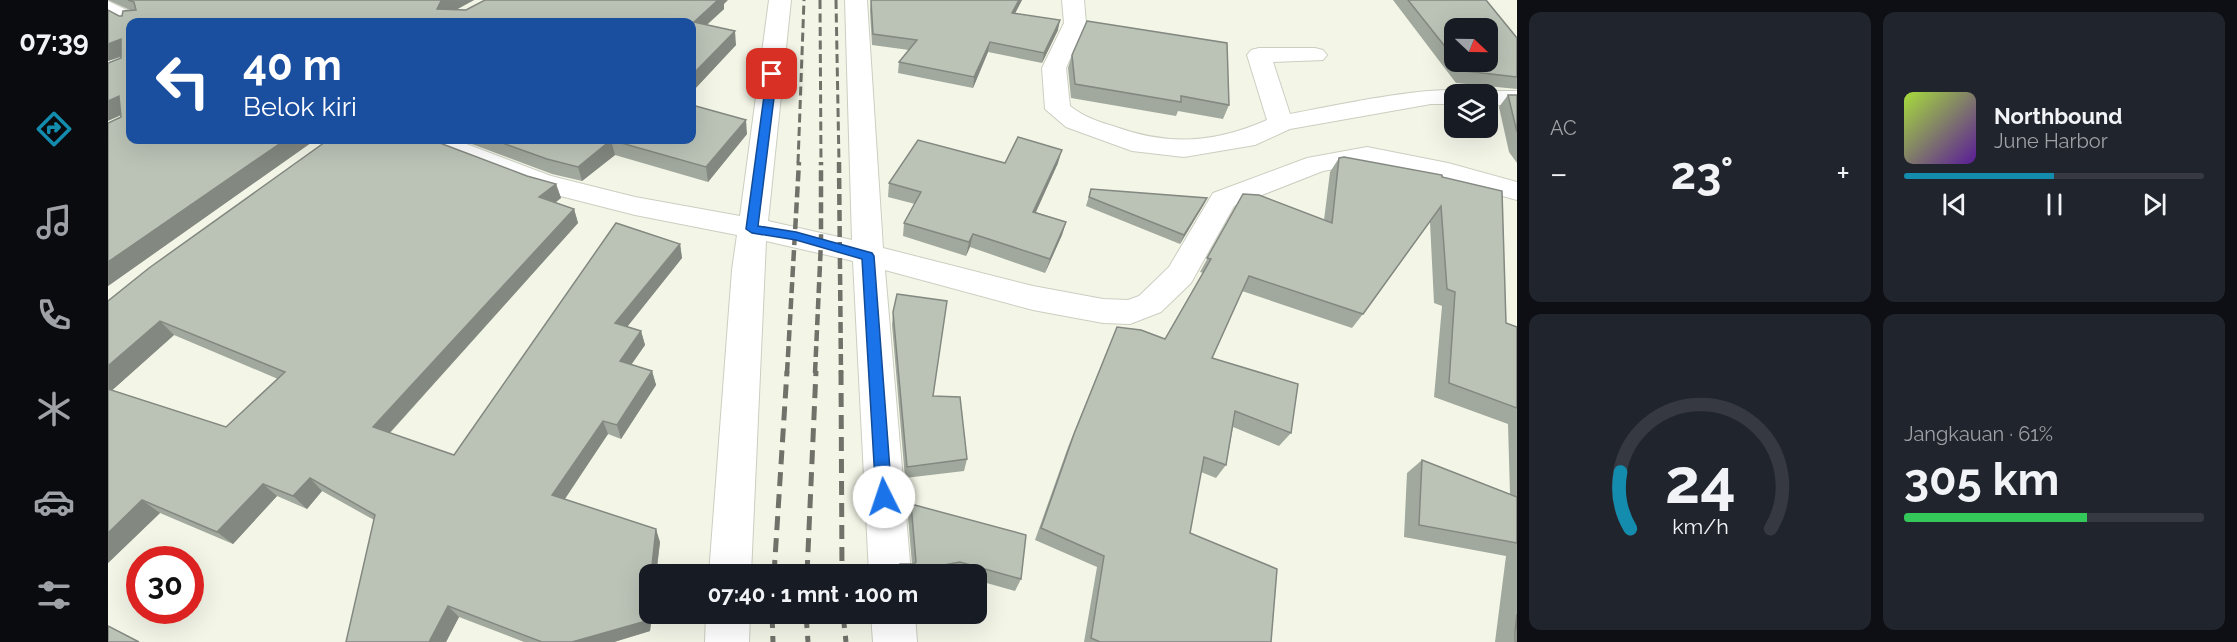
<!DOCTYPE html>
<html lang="id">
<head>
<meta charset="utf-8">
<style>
  :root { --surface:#171b24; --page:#20242c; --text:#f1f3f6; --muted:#9ea1a6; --line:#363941; --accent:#138cae }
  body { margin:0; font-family:Raleway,sans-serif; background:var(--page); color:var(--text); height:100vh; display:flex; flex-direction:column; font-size:22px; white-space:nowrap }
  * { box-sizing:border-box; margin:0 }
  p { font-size:20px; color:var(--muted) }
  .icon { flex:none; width:33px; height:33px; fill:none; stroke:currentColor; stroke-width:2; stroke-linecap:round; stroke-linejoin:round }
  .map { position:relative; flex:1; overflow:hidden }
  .details { display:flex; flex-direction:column; gap:12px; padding:12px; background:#0d0f14; width:720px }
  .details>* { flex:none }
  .banner { position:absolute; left:18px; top:18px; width:570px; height:126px; border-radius:12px; box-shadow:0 6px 24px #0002; background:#1a4fa0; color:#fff; overflow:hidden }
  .needle { width:39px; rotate:112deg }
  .tools { position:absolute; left:1336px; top:18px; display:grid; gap:12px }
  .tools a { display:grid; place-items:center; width:54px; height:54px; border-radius:12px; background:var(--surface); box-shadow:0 6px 24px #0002; font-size:30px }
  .speed { position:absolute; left:18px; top:546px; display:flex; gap:12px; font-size:30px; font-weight:700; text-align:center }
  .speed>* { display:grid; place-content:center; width:78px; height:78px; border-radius:50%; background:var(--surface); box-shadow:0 6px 24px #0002; line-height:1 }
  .speed .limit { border:9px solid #d22; background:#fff; color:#111 }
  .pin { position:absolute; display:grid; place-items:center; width:51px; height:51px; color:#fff; margin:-26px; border-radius:12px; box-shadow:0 3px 9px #0006 }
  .me { position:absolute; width:66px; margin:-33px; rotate:356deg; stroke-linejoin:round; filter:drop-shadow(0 0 4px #0008) }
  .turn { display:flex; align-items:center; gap:21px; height:126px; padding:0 18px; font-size:27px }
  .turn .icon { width:78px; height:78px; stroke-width:2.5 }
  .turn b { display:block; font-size:42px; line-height:51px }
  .big { font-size:45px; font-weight:700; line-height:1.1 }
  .details .widget { flex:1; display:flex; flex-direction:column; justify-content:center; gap:9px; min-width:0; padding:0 21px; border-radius:12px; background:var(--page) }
  .details .dial { align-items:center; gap:0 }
  .dial svg { height:156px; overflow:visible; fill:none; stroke:var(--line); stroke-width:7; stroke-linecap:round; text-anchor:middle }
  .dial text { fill:var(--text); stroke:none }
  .song { display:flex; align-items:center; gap:18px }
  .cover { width:72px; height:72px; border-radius:9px; background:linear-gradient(135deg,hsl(80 70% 55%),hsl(270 70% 35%)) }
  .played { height:6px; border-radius:3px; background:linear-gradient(90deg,var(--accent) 50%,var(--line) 50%) }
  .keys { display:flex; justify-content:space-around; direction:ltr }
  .heat { display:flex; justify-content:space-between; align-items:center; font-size:33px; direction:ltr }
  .charge { height:9px; border-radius:4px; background:linear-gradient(90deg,#34c759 61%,var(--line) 0) }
  .details .tiles { flex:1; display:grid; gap:12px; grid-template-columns:repeat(2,1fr) }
  .trip { position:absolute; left:531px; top:564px; width:348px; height:60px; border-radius:12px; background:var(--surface); box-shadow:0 6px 24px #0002; font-weight:700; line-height:60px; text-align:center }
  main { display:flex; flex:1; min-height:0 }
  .menu { display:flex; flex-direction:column; width:108px; justify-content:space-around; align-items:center; background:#090b0e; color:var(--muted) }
  .menu .icon { width:42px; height:42px }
  .menu .on { color:var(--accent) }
  .menu b { font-size:27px; color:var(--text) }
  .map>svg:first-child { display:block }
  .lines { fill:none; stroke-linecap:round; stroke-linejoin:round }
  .minor-casing { stroke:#cbcec0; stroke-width:2 }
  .minor { fill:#fff; fill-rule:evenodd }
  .rail-far2 { stroke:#70726a; stroke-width:3; stroke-dasharray:9 4.5; stroke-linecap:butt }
  .rail-far1 { stroke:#70726a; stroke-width:4.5; stroke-dasharray:11 5; stroke-linecap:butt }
  .rail { stroke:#70726a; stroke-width:5; stroke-dasharray:14 8; stroke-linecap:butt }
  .wall { fill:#a1a89d; fill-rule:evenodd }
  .shaded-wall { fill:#838880 }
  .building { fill:#bbc3b7; stroke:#838880; stroke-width:1.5 }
  .route { fill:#1a73e8; stroke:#114b97; stroke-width:1.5 }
</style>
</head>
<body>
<main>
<nav class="menu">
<b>07:39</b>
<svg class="icon on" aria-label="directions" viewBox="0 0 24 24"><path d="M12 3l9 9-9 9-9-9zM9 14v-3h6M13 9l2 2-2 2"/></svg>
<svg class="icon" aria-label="music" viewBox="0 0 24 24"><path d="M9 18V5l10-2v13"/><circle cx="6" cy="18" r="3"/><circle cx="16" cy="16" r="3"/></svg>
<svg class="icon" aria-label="phone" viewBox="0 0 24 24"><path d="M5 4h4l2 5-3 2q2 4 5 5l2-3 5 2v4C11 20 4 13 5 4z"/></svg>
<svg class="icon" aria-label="climate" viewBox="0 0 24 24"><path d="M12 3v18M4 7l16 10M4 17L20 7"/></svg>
<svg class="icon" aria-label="car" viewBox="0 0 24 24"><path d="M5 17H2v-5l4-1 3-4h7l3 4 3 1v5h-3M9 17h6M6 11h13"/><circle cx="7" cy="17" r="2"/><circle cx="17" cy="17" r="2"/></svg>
<svg class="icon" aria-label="filters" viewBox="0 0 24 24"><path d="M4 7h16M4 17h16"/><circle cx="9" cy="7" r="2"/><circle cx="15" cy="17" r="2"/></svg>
</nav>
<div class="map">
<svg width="1409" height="642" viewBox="0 0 1409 642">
  <rect width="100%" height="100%" fill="#f3f6e7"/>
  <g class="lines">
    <defs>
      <g id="minor">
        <path d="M661,0H683L660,221L744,240L737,0H759L775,248L925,286L995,299L1020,300L1031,296L1061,267L1105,193L1199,158L1259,147L1340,163L1409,182V200L1337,180L1259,163L1215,171L1126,206L1083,283L1053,312L1022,324L995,323L925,310L777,270L803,574H761L745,261L658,241L643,574H601L624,270L629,235L527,215L425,189L316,146L312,140H348L443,176L527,197L632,216Z"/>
        <path d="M954,0H976L978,23L958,68L962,106C976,117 991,122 1008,127C1061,146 1107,143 1159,120L1139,55L1143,50L1151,48H1207L1215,50L1219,55L1215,60L1165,62L1182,114C1210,109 1342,80 1358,94H1347V104H1323L1182,129L1147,145L1076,157L1024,151L958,127L937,109L934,68L956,23Z"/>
        <path d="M0,1L33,17L36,22H22V28L0,16Z"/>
        <path d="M1380,91H1409V105H1380V94H1370Z"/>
        <path d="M598,614H642L641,642H597Z"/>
        <path d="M763,614H807L809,642H765Z"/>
      </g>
    </defs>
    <!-- minor casing -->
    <use href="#minor" class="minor-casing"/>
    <!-- minor -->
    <use href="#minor" class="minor"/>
    <!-- rail-far2 -->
    <g class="rail-far2">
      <path d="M712,0L713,163"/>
      <path d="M728,0L731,163"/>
      <path d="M690,163L696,0"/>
    </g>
    <!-- rail-far1 -->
    <g class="rail-far1">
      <path d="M731,162L733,373"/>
      <path d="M679,373L691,162"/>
      <path d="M707,373L713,242V162"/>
    </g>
    <!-- rail -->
    <g class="rail">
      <path d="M733,371L734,574"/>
      <path d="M666,574L679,371"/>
      <path d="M699,574L708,371"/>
      <path d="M664,614L665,642"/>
      <path d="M698,614L700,642"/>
      <path d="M735,614L738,642"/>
    </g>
  </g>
  <!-- wall -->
  <g class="wall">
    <path d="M0,0H366L348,10H358L616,4V9L599,25L628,45L584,92V22L22,140H207L0,286L13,117V57L0,61L11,16H14L22,10Z"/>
    <path d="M763,0H914L907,13L950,30L934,63L880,52L865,88L790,73L791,62L801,50L764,45L762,11Z"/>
    <path d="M1285,0H1378L1409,38V89L1348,83ZM1347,28L1380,62H1347Z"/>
    <path d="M964,55L1121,105L1115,119L1070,111L1068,116L963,98L960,68Z"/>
    <path d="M1400,95H1409V163L1401,152L1391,107Z"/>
    <path d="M639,134L600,182L507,155L474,181L444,174L353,140H584Z"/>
    <path d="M1231,158L1334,175L1398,323L1409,327V642H1387L1398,556L1296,537L1299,473L1314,460L1402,494L1400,424L1326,397L1334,306L1326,303L1322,222L1255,314L1244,328L1134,291L1104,358L1183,433L1171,446L1125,427L1118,465L1108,478L1093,472L1082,533L1163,642H976L989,567L927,540L960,447L1009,327L1057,339L1095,273L1092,272L1135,194L1216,220L1222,172Z"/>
    <path d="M897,163H950L928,212L958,222L954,235L937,273L862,247L858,256L795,236L796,223L807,204L780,197L781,183Z"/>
    <path d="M419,176L448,184L453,198L447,202L466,209L470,223L282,433L346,455L572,244L574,258L519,327L533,331L537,345L523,365L544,371L548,385L513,439L500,434L456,499L552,542L542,631L506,642H416L351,617L338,642H238L266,520L214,491L199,509L169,496L125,544L52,513L0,563V301ZM66,335L170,379L118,427L4,390Z"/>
    <path d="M983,189L1099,198L1072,244L978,206Z"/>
    <path d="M785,312L825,396L859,459L856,471L797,478L784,325Z"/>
    <path d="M803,504L913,579L907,591L868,580V574H790L792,564H804L800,517Z"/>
  </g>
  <!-- shaded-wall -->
  <g class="shaded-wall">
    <path d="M335,0H366L338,15L329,9L333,1Z"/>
    <path d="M610,0H620L616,4V9L587,35L586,22Z"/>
    <path d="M911,0H914L902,23L904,13Z"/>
    <path d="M952,20L950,30L934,63L936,53Z"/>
    <path d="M627,31L628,45L584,92V75Z"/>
    <path d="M13,39L22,53L0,61V44Z"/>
    <path d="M882,42L880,52L865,88L866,77Z"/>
    <path d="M11,96L22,111L0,121V101Z"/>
    <path d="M638,120L639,134L600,182L598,167Z"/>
    <path d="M177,140H207L0,286V262Z"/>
    <path d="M503,140L507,155L474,181L470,167Z"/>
    <path d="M954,150L950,163L922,225L925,212Z"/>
    <path d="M448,184L453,198L436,212L431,197Z"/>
    <path d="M1099,198L1095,206L1072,244L1076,235Z"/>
    <path d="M466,209L470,223L275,440L265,427Z"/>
    <path d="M958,222L954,235L937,273L942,259Z"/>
    <path d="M865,234L862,247L858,256L861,242Z"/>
    <path d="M572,244L574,258L511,337L507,323Z"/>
    <path d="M52,321L66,335L0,394V366Z"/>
    <path d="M533,331L537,345L516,375L512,361Z"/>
    <path d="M544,371L548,385L513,439L509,425Z"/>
    <path d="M495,421L500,434L451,508L444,495Z"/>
    <path d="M202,478L214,491L199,509L185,496Z"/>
    <path d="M155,484L169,496L125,544L109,532Z"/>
    <path d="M34,500L52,513L0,563V533Z"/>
    <path d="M548,529L552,542L548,574H543Z"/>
    <path d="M542,585V614H544L542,631L506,642H464Z"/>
    <path d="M340,606L351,617L338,642H321Z"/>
  </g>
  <!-- building -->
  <g class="building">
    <path d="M20,0H335L333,1L329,9L358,10L377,0H610L586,22L627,31L584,75V22H22V140H177L0,262V123L13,117L11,96L0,101V63L13,58V39L0,44V10L11,16H14L15,11L28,10L26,2Z"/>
    <path d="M763,0H911L904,13L952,20L936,53L882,42L866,77L791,62L809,40L765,34L763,1Z"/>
    <path d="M1300,0H1378L1409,38V77L1357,71L1349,62H1380V28H1347V59Z"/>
    <path d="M979,21L1119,43L1121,105L1073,96V102L967,84L964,55Z"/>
    <path d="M1400,95H1409V132Z"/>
    <path d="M584,105L638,120L598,167L503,140L470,167L439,159L386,140H584Z"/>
    <path d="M910,137L954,150L925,212L958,222L942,259L865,234L861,242L796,223L813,192L781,183L810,140L897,163Z"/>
    <path d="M220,140H324L419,176L448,184L431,197L466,209L265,427L346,455L508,223L572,244L507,323L533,331L512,361L544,371L509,425L495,421L444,495L548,529L543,574H542V585L538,621L464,642H434L340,606L321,642H238L267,515L202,478L185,496L155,484L109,532L34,500L0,533V389L118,427L177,372L52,321L0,366V301L41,268Z"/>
    <path d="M1236,157L1334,175V177L1394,191L1398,323L1409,327V408L1341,383L1347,292L1339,289L1333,206L1255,314L1141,276L1104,358L1190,384L1183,433L1127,411L1118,465L1096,457L1082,533L1169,569L1163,642H992L983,638L996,556L933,528L966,434L1009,327L1033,330L1057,339L1103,259L1099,258L1135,194L1151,195L1224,223L1231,158Z"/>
    <path d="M983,189L1099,198L1076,235L981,197Z"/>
    <path d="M789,294L839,301L825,396L852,397L859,459L799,467L785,312Z"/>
    <path d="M1314,460L1409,497V543L1311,525Z"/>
    <path d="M803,504L918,535L913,579L852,562L791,573L792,564H806L808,562Z"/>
    <path d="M1409,614V642H1407V632Z"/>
    <path d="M0,626L31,642H0Z"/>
  </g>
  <!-- route -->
  <path class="route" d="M664,71L669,74L650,226L688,232L764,253L766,256L784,497L782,502L776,504L770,502L768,497L754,259L688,240L644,233L638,229L659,74Z"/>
</svg>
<div class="tools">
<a><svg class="needle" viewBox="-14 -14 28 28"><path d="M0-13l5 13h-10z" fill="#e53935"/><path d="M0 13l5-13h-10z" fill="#9ea1a6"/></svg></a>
<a><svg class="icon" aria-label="layers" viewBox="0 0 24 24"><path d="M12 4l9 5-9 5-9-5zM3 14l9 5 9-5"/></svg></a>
</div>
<div class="speed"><div class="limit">30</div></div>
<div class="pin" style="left:664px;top:74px;background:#d93025"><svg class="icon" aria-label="arrive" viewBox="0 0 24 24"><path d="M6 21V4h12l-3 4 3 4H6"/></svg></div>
<svg class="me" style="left:776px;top:497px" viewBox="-20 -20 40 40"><circle r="19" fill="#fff"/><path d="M0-13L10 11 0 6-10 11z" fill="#1a73e8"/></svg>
<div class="trip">07:40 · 1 mnt · 100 m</div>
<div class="banner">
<div class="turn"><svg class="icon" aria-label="left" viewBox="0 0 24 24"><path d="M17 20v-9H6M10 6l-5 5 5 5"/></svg><div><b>40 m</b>Belok kiri</div></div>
</div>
</div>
<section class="details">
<div class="tiles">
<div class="widget"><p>AC</p>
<div class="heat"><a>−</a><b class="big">23°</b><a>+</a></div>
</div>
<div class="widget">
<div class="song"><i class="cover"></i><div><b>Northbound</b><p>June Harbor</p></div></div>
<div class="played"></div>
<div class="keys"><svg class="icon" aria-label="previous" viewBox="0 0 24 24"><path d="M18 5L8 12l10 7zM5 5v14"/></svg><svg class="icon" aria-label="pause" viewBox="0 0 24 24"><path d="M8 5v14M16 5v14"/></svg><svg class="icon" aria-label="next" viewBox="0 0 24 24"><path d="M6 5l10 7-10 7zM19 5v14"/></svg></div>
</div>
<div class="widget dial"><svg viewBox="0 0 100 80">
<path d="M14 69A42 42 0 1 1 86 69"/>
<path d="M14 69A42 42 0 0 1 9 40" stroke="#138cae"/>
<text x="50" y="56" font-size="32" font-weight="700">24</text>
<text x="50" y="72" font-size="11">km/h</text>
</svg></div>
<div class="widget"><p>Jangkauan · 61%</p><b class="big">305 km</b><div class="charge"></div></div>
</div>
</section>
</main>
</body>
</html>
